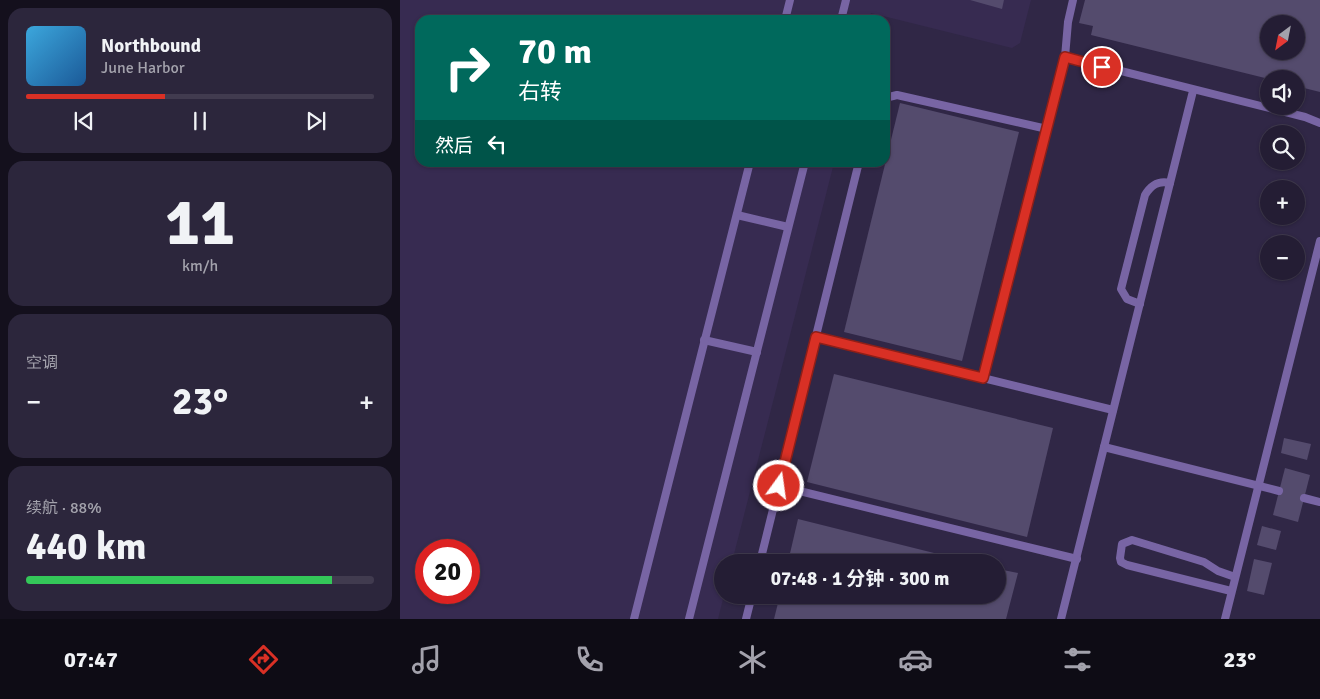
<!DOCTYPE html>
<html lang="zh">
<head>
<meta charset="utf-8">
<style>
  :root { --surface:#241d34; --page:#2c263c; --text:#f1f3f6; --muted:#a3a2ac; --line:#413b4f; --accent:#d93025 }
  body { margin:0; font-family:Signika,"Noto Sans SC",sans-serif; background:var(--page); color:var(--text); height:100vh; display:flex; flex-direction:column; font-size:19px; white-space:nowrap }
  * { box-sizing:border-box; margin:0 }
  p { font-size:16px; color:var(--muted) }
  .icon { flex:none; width:28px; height:28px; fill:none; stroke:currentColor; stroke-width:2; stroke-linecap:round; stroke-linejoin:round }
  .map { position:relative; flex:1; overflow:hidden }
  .panel { display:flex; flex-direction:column; gap:8px; padding:8px; background:#14101d; width:400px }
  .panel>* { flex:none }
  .hud { position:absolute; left:15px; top:15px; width:475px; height:152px; border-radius:15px; box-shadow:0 1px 4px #0004,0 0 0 1px var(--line); background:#00695c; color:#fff; overflow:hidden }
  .needle { width:32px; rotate:212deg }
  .buttons { position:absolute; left:860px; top:15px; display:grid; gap:10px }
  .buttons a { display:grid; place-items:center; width:45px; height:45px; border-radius:50%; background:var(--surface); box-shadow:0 1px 4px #0004,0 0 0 1px var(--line); font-size:25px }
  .speed { position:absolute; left:15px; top:539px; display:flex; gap:10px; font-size:25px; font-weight:700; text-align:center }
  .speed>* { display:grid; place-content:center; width:65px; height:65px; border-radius:50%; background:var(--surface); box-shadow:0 1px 4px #0004,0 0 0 1px var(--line); line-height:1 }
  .speed .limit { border:8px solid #d22; background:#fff; color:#111 }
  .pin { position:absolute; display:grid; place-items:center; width:42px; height:42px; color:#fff; margin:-21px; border:2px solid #fff; border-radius:50%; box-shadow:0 1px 5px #0007 }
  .me { position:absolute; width:55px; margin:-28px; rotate:14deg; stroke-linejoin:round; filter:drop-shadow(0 0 4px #0008) }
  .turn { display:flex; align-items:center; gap:18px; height:105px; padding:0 20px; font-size:22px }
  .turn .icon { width:65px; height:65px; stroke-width:2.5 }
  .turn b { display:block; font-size:35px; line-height:42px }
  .then { display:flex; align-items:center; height:48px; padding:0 20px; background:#0003; gap:10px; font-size:19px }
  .big { font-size:38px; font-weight:700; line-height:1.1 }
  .panel .tile { flex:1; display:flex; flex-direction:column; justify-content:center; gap:8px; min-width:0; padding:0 18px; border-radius:15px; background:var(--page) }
  .panel .dial { align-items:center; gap:0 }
  .dial b { font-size:65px; line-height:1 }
  .song { display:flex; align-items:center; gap:15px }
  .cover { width:60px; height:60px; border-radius:8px; background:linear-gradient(135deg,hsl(200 70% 55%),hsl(210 70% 35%)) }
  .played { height:5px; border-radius:2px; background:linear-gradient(90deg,var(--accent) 40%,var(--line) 40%) }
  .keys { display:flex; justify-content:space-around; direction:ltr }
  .heat { display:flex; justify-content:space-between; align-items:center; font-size:28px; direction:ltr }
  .charge { height:8px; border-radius:4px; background:linear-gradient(90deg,#34c759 88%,var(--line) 0) }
  .trip { position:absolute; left:314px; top:554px; width:292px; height:50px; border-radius:25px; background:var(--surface); box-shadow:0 1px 4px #0004,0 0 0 1px var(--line); font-weight:700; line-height:50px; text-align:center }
  .tab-bar { display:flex; height:80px; justify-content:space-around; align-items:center; background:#0e0c15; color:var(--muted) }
  .tab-bar .icon { width:35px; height:35px }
  .tab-bar .active { color:var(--accent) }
  .tab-bar b { font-size:22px; color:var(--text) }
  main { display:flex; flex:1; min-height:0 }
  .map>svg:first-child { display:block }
  .built { fill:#372b51; fill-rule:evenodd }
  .building { fill:#544b6d; fill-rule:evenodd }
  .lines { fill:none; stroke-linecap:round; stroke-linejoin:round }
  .lane { stroke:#7865a4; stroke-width:8 }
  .route-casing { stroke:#8d1f18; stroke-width:12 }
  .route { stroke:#d93025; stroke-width:9 }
</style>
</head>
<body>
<main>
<section class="panel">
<div class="tile">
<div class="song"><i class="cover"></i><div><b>Northbound</b><p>June Harbor</p></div></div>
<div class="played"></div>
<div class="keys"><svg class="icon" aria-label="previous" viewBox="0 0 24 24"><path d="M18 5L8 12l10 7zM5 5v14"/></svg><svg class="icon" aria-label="pause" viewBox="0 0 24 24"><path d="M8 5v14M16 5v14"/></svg><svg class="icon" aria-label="next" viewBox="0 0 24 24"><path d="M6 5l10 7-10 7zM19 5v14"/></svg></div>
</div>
<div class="tile dial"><b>11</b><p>km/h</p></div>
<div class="tile"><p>空调</p>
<div class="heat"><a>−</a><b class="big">23°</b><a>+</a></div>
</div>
<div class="tile"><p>续航 · 88%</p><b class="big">440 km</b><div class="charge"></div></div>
</section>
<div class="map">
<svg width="920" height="619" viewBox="0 0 920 619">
  <rect width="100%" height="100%" fill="#302746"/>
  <!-- built -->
  <path class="built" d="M0,0H631L620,43L612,48L471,13L469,20H20V162L434,163L332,562H322L324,595L318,619H0ZM26,550H69V592H26Z"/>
  <!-- building -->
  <g class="building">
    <path d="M570,0H604L602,9Z"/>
    <path d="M685,0H920V92L896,86V79H869L691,35L693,26L679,23ZM869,24H896V51H869Z"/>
    <path d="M500,103L619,132L562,361L444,332Z"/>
    <path d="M434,374L653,428L627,537L407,482Z"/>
    <path d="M884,438L911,444L907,460L881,453Z"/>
    <path d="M885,468L910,475L898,522L873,515Z"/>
    <path d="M398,519L570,562H388Z"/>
    <path d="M862,526L881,531L876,550L857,545Z"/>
    <path d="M854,559L872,563L864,595L847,591Z"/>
    <path d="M598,569L618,573L606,619H374L380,595H598Z"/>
  </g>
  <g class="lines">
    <!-- lane -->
    <g class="lane">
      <path d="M385,20L390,0"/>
      <path d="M441,20L446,0"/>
      <path d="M665,57L905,117L920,123"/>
      <path d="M485,98L497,95L647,129"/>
      <path d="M337,215L388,227"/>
      <path d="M740,304L727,299L721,289L745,195C751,185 758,180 770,183"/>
      <path d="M416,337L713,410"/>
      <path d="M304,340L357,352"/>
      <path d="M583,378L665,57L668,22L673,0"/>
      <path d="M704,447L879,491"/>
      <path d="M379,486L677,559"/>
      <path d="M904,498L920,502"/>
      <path d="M360,562L459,162"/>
      <path d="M831,591L727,565L721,562L720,558L722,544L732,540L804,562L818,571L835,577"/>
      <path d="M234,619L350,162"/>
      <path d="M289,619L405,162"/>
      <path d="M346,619L352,595"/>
      <path d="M661,619L793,91"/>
      <path d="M825,619L920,241"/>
    </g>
  </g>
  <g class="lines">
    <defs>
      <path id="route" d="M379,486L416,337L583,378L665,57L702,67"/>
    </defs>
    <!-- route casing -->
    <use href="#route" class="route-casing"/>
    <!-- route -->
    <use href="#route" class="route"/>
  </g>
</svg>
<div class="buttons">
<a><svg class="needle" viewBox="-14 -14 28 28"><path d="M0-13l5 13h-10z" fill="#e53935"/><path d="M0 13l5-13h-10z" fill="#a3a2ac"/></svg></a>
<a><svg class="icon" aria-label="sound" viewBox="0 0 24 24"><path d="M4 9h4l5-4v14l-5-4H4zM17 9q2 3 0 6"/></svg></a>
<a><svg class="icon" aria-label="search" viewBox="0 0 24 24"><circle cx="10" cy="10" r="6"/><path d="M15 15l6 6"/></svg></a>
<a>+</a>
<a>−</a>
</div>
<div class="speed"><div class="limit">20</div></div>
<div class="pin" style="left:702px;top:67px;background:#d93025"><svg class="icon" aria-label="arrive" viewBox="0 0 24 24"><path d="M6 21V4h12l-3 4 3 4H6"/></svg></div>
<svg class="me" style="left:379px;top:486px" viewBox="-20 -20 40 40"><circle r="17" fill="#d93025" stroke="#fff" stroke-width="3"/><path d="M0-11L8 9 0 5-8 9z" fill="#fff"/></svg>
<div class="trip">07:48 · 1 分钟 · 300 m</div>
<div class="hud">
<div class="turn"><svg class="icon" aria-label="right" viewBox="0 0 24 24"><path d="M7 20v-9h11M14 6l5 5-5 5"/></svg><div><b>70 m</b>右转</div></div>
<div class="then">然后<svg class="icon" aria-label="left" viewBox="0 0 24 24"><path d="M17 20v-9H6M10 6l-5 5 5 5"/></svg></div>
</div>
</div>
</main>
<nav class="tab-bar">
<b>07:47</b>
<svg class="icon active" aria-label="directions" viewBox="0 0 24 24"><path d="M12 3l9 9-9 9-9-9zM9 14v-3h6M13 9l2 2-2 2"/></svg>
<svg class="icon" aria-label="music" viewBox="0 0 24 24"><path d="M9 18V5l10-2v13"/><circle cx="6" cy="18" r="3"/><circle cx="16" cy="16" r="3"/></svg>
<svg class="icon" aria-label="phone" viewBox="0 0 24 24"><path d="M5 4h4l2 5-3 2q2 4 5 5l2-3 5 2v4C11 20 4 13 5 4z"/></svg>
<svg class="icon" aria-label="climate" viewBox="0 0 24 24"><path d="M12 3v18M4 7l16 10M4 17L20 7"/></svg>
<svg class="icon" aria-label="car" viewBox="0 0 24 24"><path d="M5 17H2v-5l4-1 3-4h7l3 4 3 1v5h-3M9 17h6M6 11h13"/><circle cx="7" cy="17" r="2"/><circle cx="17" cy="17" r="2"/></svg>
<svg class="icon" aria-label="filters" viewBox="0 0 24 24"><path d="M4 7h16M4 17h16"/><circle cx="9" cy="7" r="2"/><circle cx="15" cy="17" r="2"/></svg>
<b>23°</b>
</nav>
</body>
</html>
